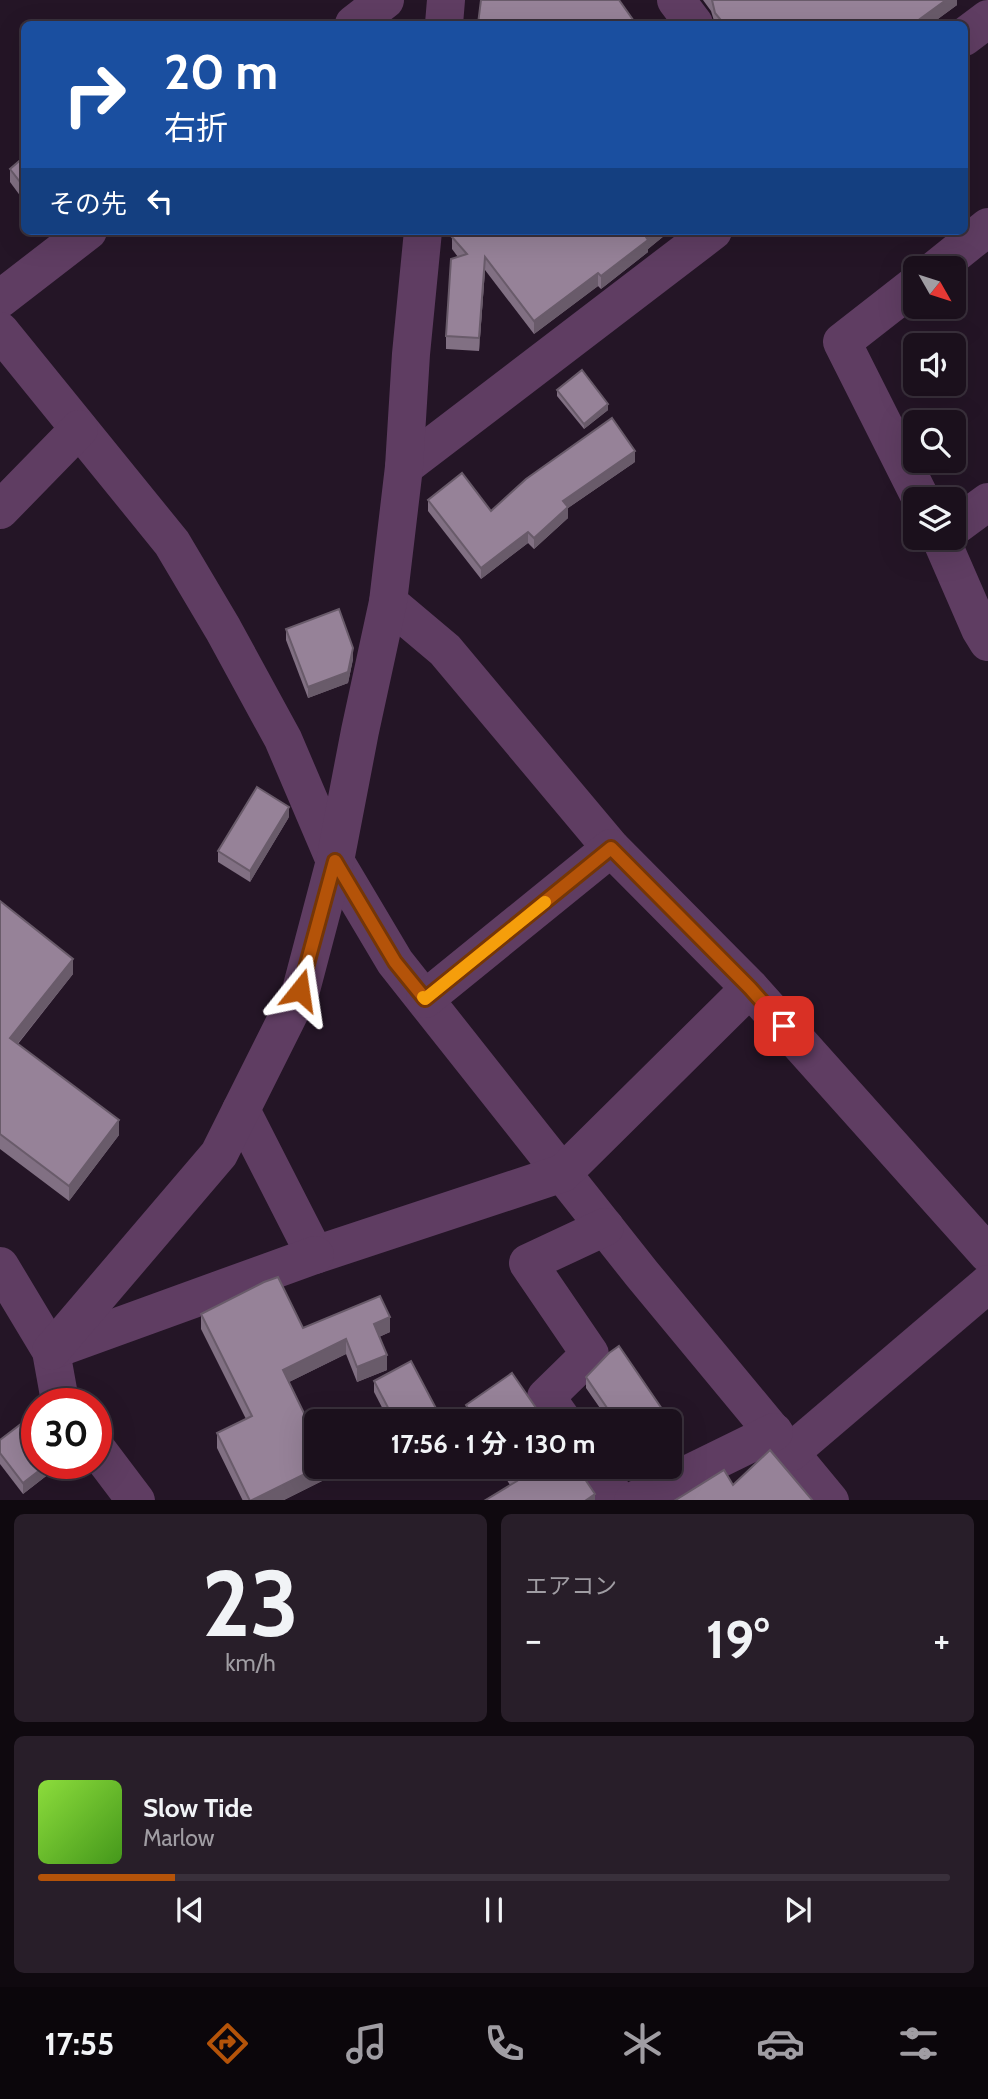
<!DOCTYPE html>
<html lang="ja">
<head>
<meta charset="utf-8">
<style>
  :root { --surface:#1b101c; --page:#281e29; --text:#f1f3f6; --muted:#a09da3; --line:#39303b; --accent:#b45309 }
  body { margin:0; font-family:Cabin,"Noto Sans JP",sans-serif; background:var(--page); color:var(--text); height:100vh; display:flex; flex-direction:column; font-size:26px; white-space:nowrap }
  * { box-sizing:border-box; margin:0 }
  p { font-size:23px; color:var(--muted) }
  .icon { flex:none; width:38px; height:38px; fill:none; stroke:currentColor; stroke-width:2; stroke-linecap:round; stroke-linejoin:round }
  .map { position:relative; height:1500px; overflow:hidden }
  .sheet { display:flex; flex-direction:column; gap:14px; padding:14px; background:#0f090f; flex:1 }
  .sheet>* { flex:none }
  .top-card { position:absolute; left:21px; top:21px; width:947px; height:214px; border-radius:10px; box-shadow:0 7px 28px #0002,0 0 0 2px var(--line); background:#1a4fa0; color:#fff; overflow:hidden }
  .needle { width:46px; rotate:129deg }
  .buttons { position:absolute; left:903px; top:256px; display:grid; gap:14px }
  .buttons a { display:grid; place-items:center; width:63px; height:63px; border-radius:10px; background:var(--surface); box-shadow:0 7px 28px #0002,0 0 0 2px var(--line); font-size:35px }
  .speed { position:absolute; left:21px; top:1388px; display:flex; gap:14px; font-size:35px; font-weight:700; text-align:center }
  .speed>* { display:grid; place-content:center; width:91px; height:91px; border-radius:50%; background:var(--surface); box-shadow:0 7px 28px #0002,0 0 0 2px var(--line); line-height:1 }
  .speed .limit { border:10px solid #d22; background:#fff; color:#111 }
  .pin { position:absolute; display:grid; place-items:center; width:60px; height:60px; color:#fff; margin:-30px; border-radius:14px; box-shadow:0 4px 10px #0006 }
  .me { position:absolute; width:77px; margin:-38px; rotate:15deg; stroke-linejoin:round; filter:drop-shadow(0 0 5px #0008) }
  .turn { display:flex; align-items:center; gap:24px; height:147px; padding:0 28px; font-size:32px }
  .turn .icon { width:91px; height:91px; stroke-width:2.5 }
  .turn b { display:block; font-size:49px; line-height:60px }
  .then { display:flex; align-items:center; height:66px; padding:0 28px; background:#0003; gap:14px; font-size:26px }
  .big { font-size:52px; font-weight:700; line-height:1.1 }
  .sheet .widget { flex:1; display:flex; flex-direction:column; justify-content:center; gap:10px; min-width:0; padding:0 24px; border-radius:10px; background:var(--page) }
  .sheet .dial { align-items:center; gap:0 }
  .dial b { font-size:91px; line-height:1 }
  .song { display:flex; align-items:center; gap:21px }
  .cover { width:84px; height:84px; border-radius:10px; background:linear-gradient(135deg,hsl(90 70% 55%),hsl(100 70% 35%)) }
  .played { height:7px; border-radius:4px; background:linear-gradient(90deg,var(--accent) 15%,var(--line) 15%) }
  .keys { display:flex; justify-content:space-around; direction:ltr }
  .heat { display:flex; justify-content:space-between; align-items:center; font-size:38px; direction:ltr }
  .sheet .tiles { flex:1; display:grid; gap:14px; grid-template-columns:1fr 1fr }
  .widget:last-child { grid-column:span 2 }
  .trip { position:absolute; left:304px; top:1409px; width:378px; height:70px; border-radius:10px; background:var(--surface); box-shadow:0 7px 28px #0002,0 0 0 2px var(--line); font-weight:700; line-height:70px; text-align:center }
  .tabs { display:flex; height:112px; justify-content:space-around; align-items:center; background:#0b060b; color:var(--muted) }
  .tabs .icon { width:49px; height:49px }
  .tabs .current { color:var(--accent) }
  .tabs b { font-size:32px; color:var(--text) }
  .map>svg:first-child { display:block }
  .lines { fill:none; stroke-linecap:round; stroke-linejoin:round }
  .minor { stroke:#5f3d62; stroke-width:38 }
  .wall { fill:#817083 }
  .shaded-wall { fill:#695b6a }
  .building { fill:#968298; stroke:#695b6a; stroke-width:2 }
  .route-casing { stroke:#753606; stroke-width:18 }
  .route { stroke:#b45309; stroke-width:12 }
  .slow { stroke:#f59e0b; stroke-width:12 }
</style>
</head>
<body>
<div class="map">
<svg width="988" height="1501" viewBox="0 0 988 1501">
  <rect width="100%" height="100%" fill="#241526"/>
  <g class="lines">
    <!-- minor -->
    <g class="minor">
      <path d="M676,0L694,24"/>
      <path d="M354,24L385,0"/>
      <path d="M444,24L446,0"/>
      <path d="M964,37L988,19"/>
      <path d="M937,268L988,227"/>
      <path d="M915,285L842,342L921,499"/>
      <path d="M0,299L88,231"/>
      <path d="M0,331L172,543L223,629L283,739L335,861L395,962L642,1274L830,1501"/>
      <path d="M404,467L713,231"/>
      <path d="M0,510L79,429"/>
      <path d="M954,527L988,502"/>
      <path d="M940,537L980,629L988,642"/>
      <path d="M388,602L445,650L611,848L750,988L988,1254"/>
      <path d="M425,999L611,848"/>
      <path d="M241,1110L315,1255L563,1173L750,988"/>
      <path d="M0,1266L51,1351L60,1401L62,1404"/>
      <path d="M53,1350L315,1255"/>
      <path d="M51,1351L219,1154L301,990L335,861L360,731L388,602L404,467L411,354L423,231"/>
      <path d="M563,1421L546,1397L590,1354L528,1263L605,1227"/>
      <path d="M96,1448L136,1501"/>
      <path d="M791,1452L988,1284"/>
      <path d="M594,1466L618,1501"/>
      <path d="M633,1501L774,1432"/>
    </g>
  </g>
  <!-- wall -->
  <g class="wall">
    <path d="M703,0H957V5L931,24H715L711,11Z"/>
    <path d="M24,157V201L10,182V169Z"/>
    <path d="M547,231H670L648,249V252L601,289L598,286L534,334L485,270L479,351L446,349V336L458,257L452,249V237L545,232Z"/>
    <path d="M557,390L608,410L584,429L557,396Z"/>
    <path d="M635,462L568,508V518L534,549L528,543L481,579L428,511V500L491,511Z"/>
    <path d="M286,629L353,659L348,683L308,698L286,640Z"/>
    <path d="M289,817L250,882L218,862V851Z"/>
    <path d="M0,901L73,974L18,1044L119,1135L69,1201L0,1149Z"/>
    <path d="M201,1314L303,1328L390,1332L379,1337L387,1370L357,1382L346,1354L289,1382L328,1466V1478L282,1501H243L217,1448V1433L246,1419L201,1329Z"/>
    <path d="M619,1346L673,1425V1436L670,1438V1421H609L586,1388V1377L609,1353Z"/>
    <path d="M374,1381L439,1421H389L374,1392Z"/>
    <path d="M466,1405L545,1421H467L466,1419Z"/>
    <path d="M0,1440L50,1463V1473L23,1494L0,1464Z"/>
    <path d="M498,1466H576L595,1501L510,1485Z"/>
  </g>
  <!-- shaded-wall -->
  <g class="shaded-wall">
    <path d="M946,0H957V5L931,24H913Z"/>
    <path d="M654,231H670L648,249V252L601,289V276Z"/>
    <path d="M485,257V270L479,351V338Z"/>
    <path d="M598,273V286L534,334V321Z"/>
    <path d="M608,404V410L584,429V424Z"/>
    <path d="M635,451V462L568,508V518L534,549V538L563,501Z"/>
    <path d="M528,532V543L481,579V568Z"/>
    <path d="M353,648V659L348,683L308,698V687Z"/>
    <path d="M289,807V817L250,882V871Z"/>
    <path d="M73,959V974L10,1053V1038Z"/>
    <path d="M119,1120V1135L69,1201V1186Z"/>
    <path d="M390,1317V1332L374,1339V1324Z"/>
    <path d="M346,1339V1354L283,1385V1370Z"/>
    <path d="M387,1355V1370L357,1382V1367Z"/>
    <path d="M439,1414V1421H425Z"/>
    <path d="M673,1425V1436L670,1438V1427Z"/>
    <path d="M49,1463H50V1473L23,1494V1483Z"/>
    <path d="M321,1466H328V1478L282,1501H251Z"/>
    <path d="M595,1494V1501H585Z"/>
  </g>
  <!-- building -->
  <g class="building">
    <path d="M481,0H619L636,24H478Z"/>
    <path d="M712,0H946L913,24H724L715,13Z"/>
    <path d="M24,157V187L10,169Z"/>
    <path d="M458,231H544L545,232L547,231H654L646,237L648,240L601,276L598,273L534,321L485,257L479,338L446,336L451,259L467,254L452,237Z"/>
    <path d="M582,370L608,404L584,424L557,390Z"/>
    <path d="M612,418L635,451L563,501L568,507L534,538L528,532L481,568L428,500L462,473L491,511L526,479Z"/>
    <path d="M339,609L353,648L348,672L308,687L286,629Z"/>
    <path d="M257,787L289,807L250,871L218,851Z"/>
    <path d="M0,901L73,959L10,1038L119,1120L69,1186L0,1134Z"/>
    <path d="M278,1277L303,1328L380,1296L390,1317L374,1324L387,1355L357,1367L346,1339L283,1370L317,1440V1466H321L250,1501L217,1433L252,1416L201,1314L264,1282Z"/>
    <path d="M619,1346L673,1425L670,1427V1421H616L586,1377L609,1353Z"/>
    <path d="M411,1361L439,1414L425,1421H395L374,1381Z"/>
    <path d="M512,1373L545,1421H476L466,1405Z"/>
    <path d="M21,1424L37,1445V1463H49L23,1483L0,1453V1440Z"/>
    <path d="M770,1450L813,1501H674L724,1470L733,1485Z"/>
    <path d="M507,1466H576L595,1494L585,1501H484L517,1481Z"/>
  </g>
  <g class="lines">
    <defs>
      <path id="route" d="M300,990L335,861L395,962L425,999L611,848L750,988L784,1026"/>
    </defs>
    <!-- route casing -->
    <use href="#route" class="route-casing"/>
    <!-- route -->
    <use href="#route" class="route"/>
    <!-- slow -->
    <path class="slow" d="M423,997L425,999L545,902"/>
  </g>
</svg>
<div class="buttons">
<a><svg class="needle" viewBox="-14 -14 28 28"><path d="M0-13l5 13h-10z" fill="#e53935"/><path d="M0 13l5-13h-10z" fill="#a09da3"/></svg></a>
<a><svg class="icon" aria-label="sound" viewBox="0 0 24 24"><path d="M4 9h4l5-4v14l-5-4H4zM17 9q2 3 0 6"/></svg></a>
<a><svg class="icon" aria-label="search" viewBox="0 0 24 24"><circle cx="10" cy="10" r="6"/><path d="M15 15l6 6"/></svg></a>
<a><svg class="icon" aria-label="layers" viewBox="0 0 24 24"><path d="M12 4l9 5-9 5-9-5zM3 14l9 5 9-5"/></svg></a>
</div>
<div class="speed"><div class="limit">30</div></div>
<div class="pin" style="left:784px;top:1026px;background:#d93025"><svg class="icon" aria-label="arrive" viewBox="0 0 24 24"><path d="M6 21V4h12l-3 4 3 4H6"/></svg></div>
<svg class="me" style="left:300px;top:990px" viewBox="-20 -20 40 40"><path d="M0-17L14 15 0 8-14 15z" fill="#b45309" stroke="#fff" stroke-width="4"/></svg>
<div class="trip">17:56 · 1 分 · 130 m</div>
<div class="top-card">
<div class="turn"><svg class="icon" aria-label="right" viewBox="0 0 24 24"><path d="M7 20v-9h11M14 6l5 5-5 5"/></svg><div><b>20 m</b>右折</div></div>
<div class="then">その先<svg class="icon" aria-label="left" viewBox="0 0 24 24"><path d="M17 20v-9H6M10 6l-5 5 5 5"/></svg></div>
</div>
</div>
<section class="sheet">
<div class="tiles">
<div class="widget dial"><b>23</b><p>km/h</p></div>
<div class="widget"><p>エアコン</p>
<div class="heat"><a>−</a><b class="big">19°</b><a>+</a></div>
</div>
<div class="widget">
<div class="song"><i class="cover"></i><div><b>Slow Tide</b><p>Marlow</p></div></div>
<div class="played"></div>
<div class="keys"><svg class="icon" aria-label="previous" viewBox="0 0 24 24"><path d="M18 5L8 12l10 7zM5 5v14"/></svg><svg class="icon" aria-label="pause" viewBox="0 0 24 24"><path d="M8 5v14M16 5v14"/></svg><svg class="icon" aria-label="next" viewBox="0 0 24 24"><path d="M6 5l10 7-10 7zM19 5v14"/></svg></div>
</div>
</div>
</section>
<nav class="tabs">
<b>17:55</b>
<svg class="icon current" aria-label="directions" viewBox="0 0 24 24"><path d="M12 3l9 9-9 9-9-9zM9 14v-3h6M13 9l2 2-2 2"/></svg>
<svg class="icon" aria-label="music" viewBox="0 0 24 24"><path d="M9 18V5l10-2v13"/><circle cx="6" cy="18" r="3"/><circle cx="16" cy="16" r="3"/></svg>
<svg class="icon" aria-label="phone" viewBox="0 0 24 24"><path d="M5 4h4l2 5-3 2q2 4 5 5l2-3 5 2v4C11 20 4 13 5 4z"/></svg>
<svg class="icon" aria-label="climate" viewBox="0 0 24 24"><path d="M12 3v18M4 7l16 10M4 17L20 7"/></svg>
<svg class="icon" aria-label="car" viewBox="0 0 24 24"><path d="M5 17H2v-5l4-1 3-4h7l3 4 3 1v5h-3M9 17h6M6 11h13"/><circle cx="7" cy="17" r="2"/><circle cx="17" cy="17" r="2"/></svg>
<svg class="icon" aria-label="filters" viewBox="0 0 24 24"><path d="M4 7h16M4 17h16"/><circle cx="9" cy="7" r="2"/><circle cx="15" cy="17" r="2"/></svg>
</nav>
</body>
</html>
